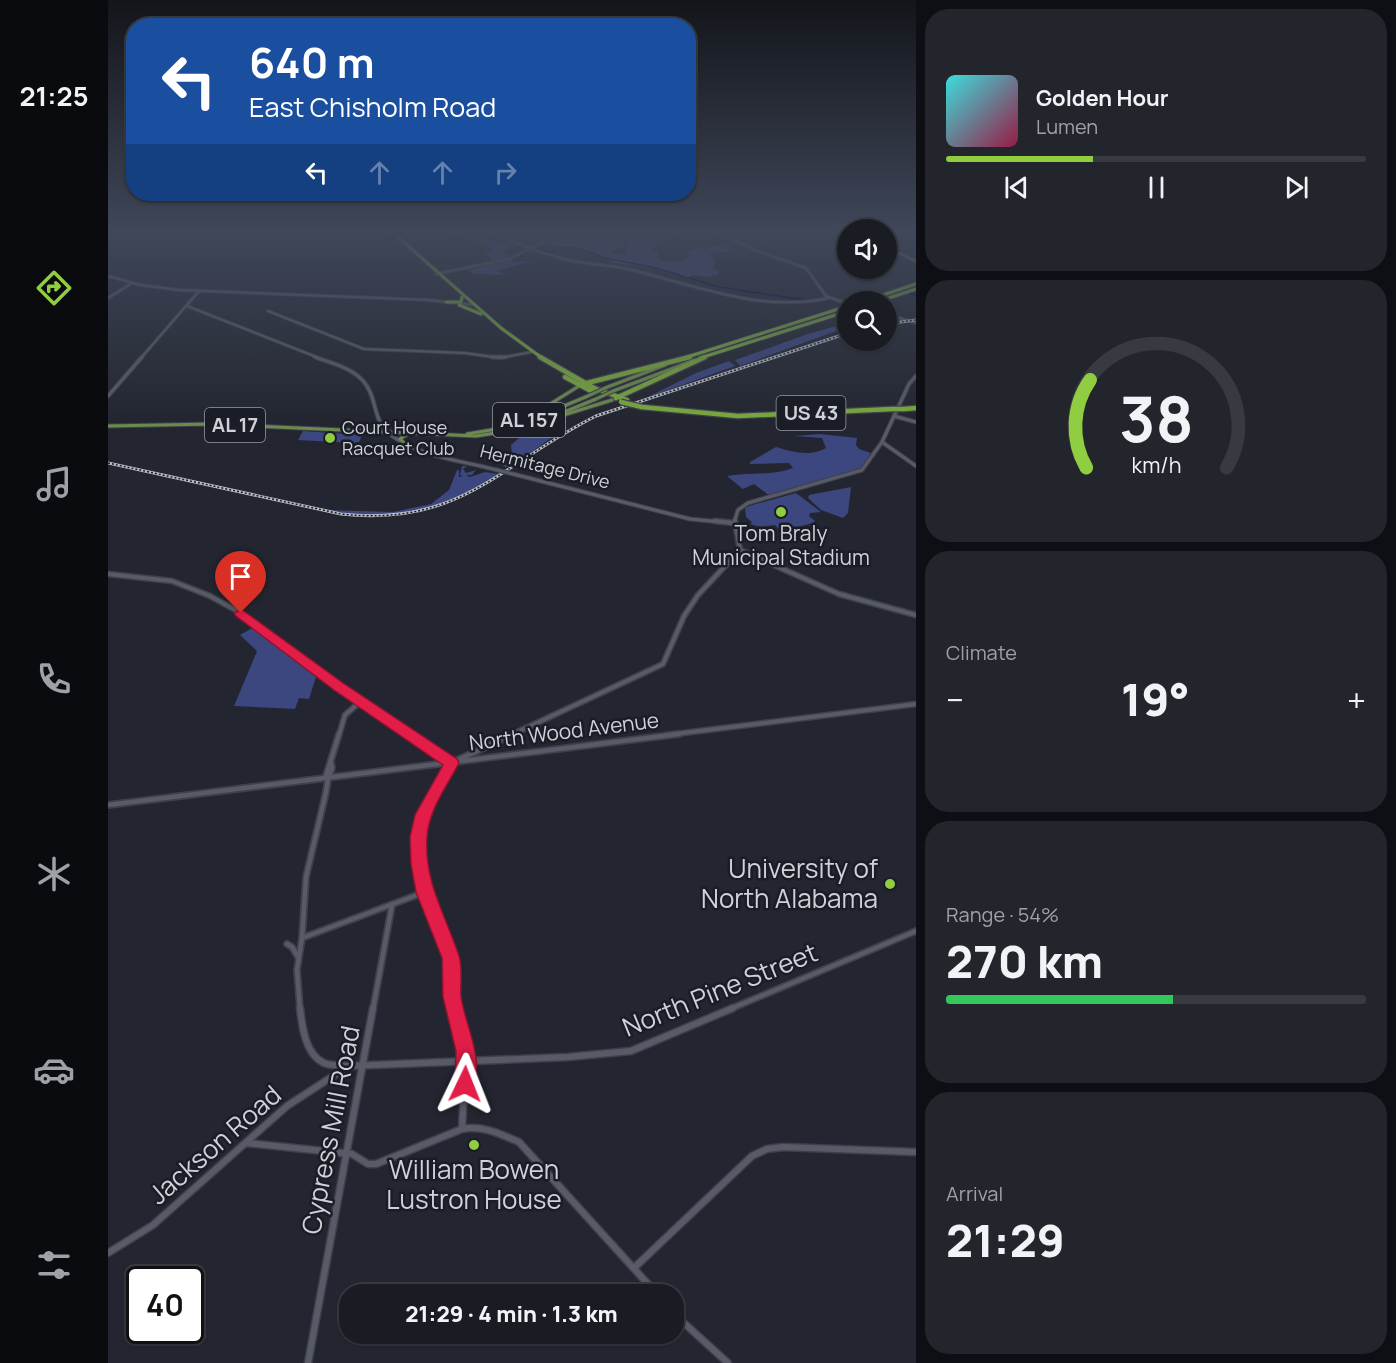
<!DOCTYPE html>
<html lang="en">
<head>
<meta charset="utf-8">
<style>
  :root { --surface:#1a1c24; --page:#23252c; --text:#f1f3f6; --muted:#9fa1a6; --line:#383a41; --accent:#91cd40 }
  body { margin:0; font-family:Manrope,sans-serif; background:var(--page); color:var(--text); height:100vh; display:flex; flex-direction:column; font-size:22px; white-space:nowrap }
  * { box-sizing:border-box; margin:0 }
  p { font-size:20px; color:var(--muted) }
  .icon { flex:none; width:33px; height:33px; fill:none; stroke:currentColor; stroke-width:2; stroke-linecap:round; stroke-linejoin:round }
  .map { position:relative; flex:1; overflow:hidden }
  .side { display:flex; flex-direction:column; gap:9px; padding:9px; background:#0e0f14; width:480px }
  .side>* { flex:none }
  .hud { position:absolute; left:18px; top:18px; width:570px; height:183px; border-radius:24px; box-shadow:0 2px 4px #0004,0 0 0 2px var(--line); background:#1a4fa0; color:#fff; overflow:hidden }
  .tools { position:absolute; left:729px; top:219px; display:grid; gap:12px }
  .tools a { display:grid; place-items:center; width:60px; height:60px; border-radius:50%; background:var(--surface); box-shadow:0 2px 4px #0004,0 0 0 2px var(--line); font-size:30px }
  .speed { position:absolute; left:18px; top:1266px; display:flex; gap:12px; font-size:30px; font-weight:700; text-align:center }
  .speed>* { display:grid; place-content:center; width:78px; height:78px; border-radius:50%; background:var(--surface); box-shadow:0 2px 4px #0004,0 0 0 2px var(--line); line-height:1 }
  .speed .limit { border:3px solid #111; border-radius:9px; background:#fff; color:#111 }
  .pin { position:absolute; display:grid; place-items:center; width:51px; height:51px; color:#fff; margin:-62px -26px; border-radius:50% 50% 50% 0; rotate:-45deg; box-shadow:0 0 6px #0007 }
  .pin .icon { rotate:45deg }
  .me { position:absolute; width:66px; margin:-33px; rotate:2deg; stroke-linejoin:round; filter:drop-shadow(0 0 4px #0008) }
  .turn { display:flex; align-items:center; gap:21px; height:126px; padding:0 24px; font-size:27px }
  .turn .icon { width:78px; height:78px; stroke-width:2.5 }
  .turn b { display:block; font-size:42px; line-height:51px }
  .lanes { display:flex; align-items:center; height:57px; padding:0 24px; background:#0003; justify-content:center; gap:30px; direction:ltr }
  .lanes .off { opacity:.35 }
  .big { font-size:45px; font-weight:800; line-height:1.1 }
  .side .widget { flex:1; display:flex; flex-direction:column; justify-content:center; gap:9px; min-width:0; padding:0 21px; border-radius:24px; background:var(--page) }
  .side .dial { align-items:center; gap:0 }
  .dial svg { height:156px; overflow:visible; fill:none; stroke:var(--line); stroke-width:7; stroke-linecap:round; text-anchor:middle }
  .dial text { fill:var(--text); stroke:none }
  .song { display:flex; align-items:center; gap:18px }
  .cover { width:72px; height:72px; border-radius:9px; background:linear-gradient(135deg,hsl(180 70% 55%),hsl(340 70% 35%)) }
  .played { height:6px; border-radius:3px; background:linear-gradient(90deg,var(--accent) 35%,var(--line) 35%) }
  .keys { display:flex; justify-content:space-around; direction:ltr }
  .heat { display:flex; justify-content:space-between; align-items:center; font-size:33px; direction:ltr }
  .charge { height:9px; border-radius:4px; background:linear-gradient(90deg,#34c759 54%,var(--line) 0) }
  .trip { position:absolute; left:231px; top:1284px; width:345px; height:60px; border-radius:24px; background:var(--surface); box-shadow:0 2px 4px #0004,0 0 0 2px var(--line); font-weight:800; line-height:60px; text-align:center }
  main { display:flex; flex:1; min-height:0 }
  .menu { display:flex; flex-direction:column; width:108px; justify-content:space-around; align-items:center; background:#0a0b0e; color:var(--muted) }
  .menu .icon { width:42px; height:42px }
  .menu .active { color:var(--accent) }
  .menu b { font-size:27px; color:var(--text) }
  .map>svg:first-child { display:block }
  .green { fill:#3c467f }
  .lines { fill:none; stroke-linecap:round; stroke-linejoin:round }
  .stream { stroke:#09053f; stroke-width:1.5 }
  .secondary-far4-casing { stroke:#3f414a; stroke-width:4 }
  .secondary-far3-casing { stroke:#3f414a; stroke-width:5 }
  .secondary-far2-casing { stroke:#3f414a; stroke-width:7 }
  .secondary-far1-casing { stroke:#3f414a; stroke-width:8 }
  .secondary-casing { stroke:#3f414a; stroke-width:9 }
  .primary-far1-casing { stroke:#3f414a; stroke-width:4 }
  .primary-casing { stroke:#3f414a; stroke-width:5 }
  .highway-far1-casing { stroke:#3f414a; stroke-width:4.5 }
  .highway-casing { stroke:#3f414a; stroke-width:7 }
  .secondary-far4 { stroke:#585b67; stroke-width:2 }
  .secondary-far3 { stroke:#585b67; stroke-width:3 }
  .secondary-far2 { stroke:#585b67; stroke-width:4 }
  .secondary-far1 { stroke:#585b67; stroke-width:4.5 }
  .secondary { stroke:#585b67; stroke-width:6 }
  .primary-far1 { stroke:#6c894e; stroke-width:2 }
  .primary { stroke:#6c894e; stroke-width:3 }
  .highway-far1 { stroke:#79a83e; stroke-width:3 }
  .highway { stroke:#79a83e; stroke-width:4.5 }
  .rail-casing { stroke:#bbbdc5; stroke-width:3 }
  .rail { stroke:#1a1c26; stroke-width:1.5; stroke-dasharray:2; stroke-linecap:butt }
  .secondary-bridge-casing { stroke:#3f414a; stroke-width:5; stroke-linecap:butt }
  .primary-bridge-casing { stroke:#3f414a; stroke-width:5; stroke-linecap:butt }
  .highway-bridge-casing { stroke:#3f414a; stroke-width:7; stroke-linecap:butt }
  .secondary-bridge { stroke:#585b67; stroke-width:3 }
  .primary-bridge { stroke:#6c894e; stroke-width:3 }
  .highway-bridge { stroke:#79a83e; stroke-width:4.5 }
  .route { fill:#e11d48; stroke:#92132f; stroke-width:1.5 }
  .poi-dot { fill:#91cd40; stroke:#1a1c26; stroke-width:2 }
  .labels { text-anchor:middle; stroke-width:5; stroke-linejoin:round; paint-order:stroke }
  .far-poi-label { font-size:18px; fill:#cfd1d8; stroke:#1a1c26; text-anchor:start }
  .far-street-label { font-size:18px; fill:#cfd1d8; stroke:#1a1c26 }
  .shield { fill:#1a1c26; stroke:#999ba3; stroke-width:1.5 }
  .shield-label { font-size:20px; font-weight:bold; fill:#cfd1d8 }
  .poi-label { font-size:21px; fill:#cfd1d8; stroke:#1a1c26 }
  .street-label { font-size:21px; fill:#cfd1d8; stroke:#1a1c26 }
  .near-poi-label { font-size:26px; fill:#cfd1d8; stroke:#1a1c26; text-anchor:end }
  .near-street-label { font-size:26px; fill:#cfd1d8; stroke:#1a1c26 }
</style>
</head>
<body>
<main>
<nav class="menu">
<b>21:25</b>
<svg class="icon active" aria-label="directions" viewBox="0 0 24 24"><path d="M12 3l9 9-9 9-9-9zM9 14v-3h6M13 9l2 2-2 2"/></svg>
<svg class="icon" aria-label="music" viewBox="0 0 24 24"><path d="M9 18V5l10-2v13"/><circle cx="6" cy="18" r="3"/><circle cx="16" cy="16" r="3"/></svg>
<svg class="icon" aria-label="phone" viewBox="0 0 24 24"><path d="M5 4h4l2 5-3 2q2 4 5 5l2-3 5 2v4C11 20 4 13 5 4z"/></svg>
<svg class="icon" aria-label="climate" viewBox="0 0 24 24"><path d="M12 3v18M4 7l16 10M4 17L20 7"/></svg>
<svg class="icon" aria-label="car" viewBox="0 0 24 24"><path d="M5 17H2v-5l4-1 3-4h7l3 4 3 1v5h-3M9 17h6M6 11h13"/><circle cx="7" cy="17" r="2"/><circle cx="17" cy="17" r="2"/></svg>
<svg class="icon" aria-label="filters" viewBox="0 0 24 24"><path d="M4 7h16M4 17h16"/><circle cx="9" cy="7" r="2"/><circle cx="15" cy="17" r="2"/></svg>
</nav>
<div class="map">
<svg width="808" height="1363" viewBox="0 0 808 1363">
  <rect width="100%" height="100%" fill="#232630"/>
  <!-- green -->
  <g class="green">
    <path d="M382,230H456L445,232L446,237C427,242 400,239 382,230Z"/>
    <path d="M524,230H538L535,235L539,236L568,233C562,241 549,239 544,251L551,252L549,257L554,261H575L582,254L579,251L581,250L626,243L619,248L622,252H606L600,256L608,259L605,269L611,271L609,275L597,277L586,275L577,278L557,270L507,263L485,252L452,247L437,242L443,239H510L515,242L516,247L506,249L503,253L517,255L520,245L514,238Z"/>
    <path d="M350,231L361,236L405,244L395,253L397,255H406L374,264L383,260L381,256L376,254L384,249L370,242L333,232Z"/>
    <path d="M404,260L405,262L424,261L389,271L399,275L366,274L360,270Z"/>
    <path d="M739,323V327L632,366L627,360L700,334Z"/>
    <path d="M621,361L627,366L538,398L588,373Z"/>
    <path d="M195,431L254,435L251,442L245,443L190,440Z"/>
    <path d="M712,434L749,438L748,445L751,449L763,453L752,469L662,496L646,484L635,489L619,476C641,472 664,476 685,468L681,463L642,464V462L668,447C684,452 703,457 718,448L714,438L686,436Z"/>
    <path d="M429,435L446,436L404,466L397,467L389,462L404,455L403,445L411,438Z"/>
    <path d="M354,466H359L355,469L358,473L368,470L364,475H358L362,477L377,472L390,474C345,514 272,522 214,510L285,512L323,504L341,490L349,470H351V477L355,476L352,475Z"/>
    <path d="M743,487L740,513L735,518L713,510L700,498L701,495Z"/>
    <path d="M688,493L713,512L702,513L701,516L707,521L705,523L673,531L667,525L653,527L642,524L644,522L638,517L637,508L641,506Z"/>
    <path d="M148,626L209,674L201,699L191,698L187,709L126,706L149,651L132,635Z"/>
  </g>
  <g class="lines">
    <!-- stream -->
    <g class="stream">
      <path d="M393,235L413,244"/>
      <path d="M453,247C476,247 482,254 502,259C529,264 554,268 579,278"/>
      <path d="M426,249L442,252L452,248"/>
      <path d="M582,278L611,287L696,300"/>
      <path d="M802,294L808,295"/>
    </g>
    <defs>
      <g id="secondary-far4">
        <path d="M379,230C407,243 435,255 465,261C485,265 505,265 524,270C590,286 653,313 721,298"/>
        <path d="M605,230L649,251L698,268L718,296L740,304"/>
        <path d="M328,274L401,259L441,239L493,230"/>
        <path d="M0,276L32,285L71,290L320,300L368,305"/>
        <path d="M0,298L24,283"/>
        <path d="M79,306L211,358"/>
        <path d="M160,311L256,349L357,353L392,358L423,352"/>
        <path d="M778,314L808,323"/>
        <path d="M33,358L91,291"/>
      </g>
      <g id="secondary-far3">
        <path d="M207,357C223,363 245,368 256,382C270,398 264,422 283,435C312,457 355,461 389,470"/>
        <path d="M384,357H398"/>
        <path d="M0,396L34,357"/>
        <path d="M786,416L808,422"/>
        <path d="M774,442L808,466"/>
        <path d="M409,475L582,519L623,523"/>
        <path d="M626,523L630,510L640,503L754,470L774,442L801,384L808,376"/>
      </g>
      <g id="secondary-far2">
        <path d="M607,521L626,523"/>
        <path d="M627,521L632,550"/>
        <path d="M632,550L731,594L808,615"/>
        <path d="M0,574L64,581L102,596L133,613L231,687L303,735"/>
        <path d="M231,735L237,715L252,702"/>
        <path d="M403,735L555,664L576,616L590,595L632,550"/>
        <path d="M559,735L808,704"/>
      </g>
      <g id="secondary-far1">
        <path d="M301,734L343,762"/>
        <path d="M220,779L224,768L223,763"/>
        <path d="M0,805L571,734"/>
        <path d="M194,938L317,892"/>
        <path d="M179,944L184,947L190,957"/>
        <path d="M192,1009L189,970L194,938L198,877L218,792L220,779L218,776L231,734"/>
        <path d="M265,1009L284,905"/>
        <path d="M347,1009L344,997L343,959L314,883L310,837L315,815L343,763L406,734"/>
        <path d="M622,1009L808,931"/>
      </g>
      <g id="secondary">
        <path d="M192,1008C194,1026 197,1054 216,1063C222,1066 233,1065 240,1066L460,1057L523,1051L625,1008"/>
        <path d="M347,1008L358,1051L354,1129"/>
        <path d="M138,1143L244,1154L260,1164H268L354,1129C375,1125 392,1134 411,1142L549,1294"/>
        <path d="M0,1253L45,1225L179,1106L239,1067"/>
        <path d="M526,1268L644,1156L659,1149L675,1147L808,1152"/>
        <path d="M566,1314L620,1363"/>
        <path d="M200,1363L265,1008"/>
      </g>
      <path id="primary-far1" d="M778,247L808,261"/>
      <g id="primary">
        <path d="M497,388L557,365"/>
        <path d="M505,391L587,360"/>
        <path d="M449,415L488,399"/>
        <path d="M427,418L480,396"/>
        <path d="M0,426L102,424L368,436L407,430L504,400"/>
        <path d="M264,432L271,429L272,425"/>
        <path d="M359,434L389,429L415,421L471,386"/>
        <path d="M296,443L292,439L298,435"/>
      </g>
      <g id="highway-far1">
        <path d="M282,230L393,328L434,358"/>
        <path d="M338,302H353L354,297"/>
        <path d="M754,302L808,284"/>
        <path d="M769,302L808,289"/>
        <path d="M351,305L373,314"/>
        <path d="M576,358L740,306"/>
        <path d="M592,358L740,311"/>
      </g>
      <g id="highway">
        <path d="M432,357L486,388L519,400"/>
        <path d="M457,377L485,392"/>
        <path d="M475,384L582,357"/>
        <path d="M508,398L597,357"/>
        <path d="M534,407L630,416L784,409"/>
        <path d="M796,409L808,408"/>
      </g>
    </defs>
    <!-- secondary-far4 casing -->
    <use href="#secondary-far4" class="secondary-far4-casing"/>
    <!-- secondary-far3 casing -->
    <use href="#secondary-far3" class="secondary-far3-casing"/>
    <!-- secondary-far2 casing -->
    <use href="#secondary-far2" class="secondary-far2-casing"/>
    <!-- secondary-far1 casing -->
    <use href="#secondary-far1" class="secondary-far1-casing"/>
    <!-- secondary casing -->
    <use href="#secondary" class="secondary-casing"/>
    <!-- primary-far1 casing -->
    <use href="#primary-far1" class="primary-far1-casing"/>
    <!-- primary casing -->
    <use href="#primary" class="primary-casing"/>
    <!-- highway-far1 casing -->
    <use href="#highway-far1" class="highway-far1-casing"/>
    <!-- highway casing -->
    <use href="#highway" class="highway-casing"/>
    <!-- secondary-far4 -->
    <use href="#secondary-far4" class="secondary-far4"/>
    <!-- secondary-far3 -->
    <use href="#secondary-far3" class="secondary-far3"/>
    <!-- secondary-far2 -->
    <use href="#secondary-far2" class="secondary-far2"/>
    <!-- secondary-far1 -->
    <use href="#secondary-far1" class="secondary-far1"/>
    <!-- secondary -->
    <use href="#secondary" class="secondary"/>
    <!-- primary-far1 -->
    <use href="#primary-far1" class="primary-far1"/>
    <!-- primary -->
    <use href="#primary" class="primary"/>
    <!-- highway-far1 -->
    <use href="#highway-far1" class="highway-far1"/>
    <!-- highway -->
    <use href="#highway" class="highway"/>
    <defs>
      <g id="rail">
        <path d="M778,324L808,320"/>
        <path d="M0,463L233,514C354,527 392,464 488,416L740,333"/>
      </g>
    </defs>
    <!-- rail casing -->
    <use href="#rail" class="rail-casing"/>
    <!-- rail -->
    <use href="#rail" class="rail"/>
    <defs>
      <path id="secondary-bridge" d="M389,470L409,475"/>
      <g id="primary-bridge">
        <path d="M480,396L497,388"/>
        <path d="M488,399L505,391"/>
      </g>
      <g id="highway-bridge">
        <path d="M513,402L534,407"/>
        <path d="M784,409H796"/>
      </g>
    </defs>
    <!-- secondary-bridge casing -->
    <use href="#secondary-bridge" class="secondary-bridge-casing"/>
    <!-- primary-bridge casing -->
    <use href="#primary-bridge" class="primary-bridge-casing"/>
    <!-- highway-bridge casing -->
    <use href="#highway-bridge" class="highway-bridge-casing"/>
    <!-- secondary-bridge -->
    <use href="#secondary-bridge" class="secondary-bridge"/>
    <!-- primary-bridge -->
    <use href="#primary-bridge" class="primary-bridge"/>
    <!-- highway-bridge -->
    <use href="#highway-bridge" class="highway-bridge"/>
  </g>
  <!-- sky -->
  <linearGradient id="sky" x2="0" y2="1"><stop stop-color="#13151a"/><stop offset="0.55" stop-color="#3f4759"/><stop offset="1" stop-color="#3f4759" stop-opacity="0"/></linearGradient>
  <rect width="808" height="421" fill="url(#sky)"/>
  <!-- route -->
  <path class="route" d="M133,609L235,683L349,759L351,763C339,786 320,811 319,838C316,882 338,916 351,956C355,969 352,984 353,997C358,1028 377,1059 364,1091L357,1094L350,1091L347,1084L348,1051L335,997L334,958L308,892L303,864L302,837L307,815L335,765L226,690L128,616L126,613Z"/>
  <!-- markers -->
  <g class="poi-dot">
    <circle cx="222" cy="438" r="6"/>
    <circle cx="673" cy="512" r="6"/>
    <circle cx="782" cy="884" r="6"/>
    <circle cx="366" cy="1145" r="6"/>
  </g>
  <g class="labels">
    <!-- far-poi labels -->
    <g class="far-poi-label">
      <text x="234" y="434">Court House<tspan x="234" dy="21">Racquet Club</tspan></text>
    </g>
    <!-- far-street labels -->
    <g class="far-street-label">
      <text transform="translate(437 467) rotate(14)" y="6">Hermitage Drive</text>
    </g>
    <!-- shield labels -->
    <g class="shield">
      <rect x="668.5" y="396" width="69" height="34" rx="4.5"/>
      <rect x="385" y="403" width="72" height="34" rx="4.5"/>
      <rect x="97" y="408" width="60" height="34" rx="4.5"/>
    </g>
    <g class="shield-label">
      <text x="703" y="420">US 43</text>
      <text x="421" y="427">AL 157</text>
      <text x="127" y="432">AL 17</text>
    </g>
    <!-- poi labels -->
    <g class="poi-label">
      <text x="673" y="541">Tom Braly<tspan x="673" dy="24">Municipal Stadium</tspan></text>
    </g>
    <!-- street labels -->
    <g class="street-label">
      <text transform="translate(456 732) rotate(-7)" y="7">North Wood Avenue</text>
    </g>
    <!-- near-poi labels -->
    <g class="near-poi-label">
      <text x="770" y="878">University of<tspan x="770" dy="30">North Alabama</tspan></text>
      <text x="366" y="1179" text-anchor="middle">William Bowen<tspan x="366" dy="30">Lustron House</tspan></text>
    </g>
    <!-- near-street labels -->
    <g class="near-street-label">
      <text transform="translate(612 990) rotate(-22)" y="9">North Pine Street</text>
      <text transform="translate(223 1130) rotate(-79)" y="9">Cypress Mill Road</text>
      <text transform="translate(107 1145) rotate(-41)" y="9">Jackson Road</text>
    </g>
  </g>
</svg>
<div class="tools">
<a><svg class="icon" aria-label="sound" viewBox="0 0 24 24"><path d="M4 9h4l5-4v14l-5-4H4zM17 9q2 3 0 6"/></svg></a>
<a><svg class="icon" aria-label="search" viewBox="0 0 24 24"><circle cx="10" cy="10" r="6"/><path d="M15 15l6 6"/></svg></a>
</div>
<div class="speed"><div class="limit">40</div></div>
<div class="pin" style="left:133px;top:613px;background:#d93025"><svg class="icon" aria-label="arrive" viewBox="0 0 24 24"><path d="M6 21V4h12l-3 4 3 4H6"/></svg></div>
<svg class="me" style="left:357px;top:1084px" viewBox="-20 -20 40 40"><path d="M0-17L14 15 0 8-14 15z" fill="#e11d48" stroke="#fff" stroke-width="4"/></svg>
<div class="trip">21:29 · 4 min · 1.3 km</div>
<div class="hud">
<div class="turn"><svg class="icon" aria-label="left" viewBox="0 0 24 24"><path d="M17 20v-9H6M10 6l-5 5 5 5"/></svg><div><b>640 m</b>East Chisholm Road</div></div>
<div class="lanes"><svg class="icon" aria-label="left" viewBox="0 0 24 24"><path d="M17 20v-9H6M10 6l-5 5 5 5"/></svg><svg class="icon off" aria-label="ahead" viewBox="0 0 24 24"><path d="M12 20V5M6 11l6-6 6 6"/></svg><svg class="icon off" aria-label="ahead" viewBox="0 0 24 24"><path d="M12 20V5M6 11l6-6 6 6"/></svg><svg class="icon off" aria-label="right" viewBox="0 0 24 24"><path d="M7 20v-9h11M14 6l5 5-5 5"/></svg></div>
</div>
</div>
<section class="side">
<div class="widget">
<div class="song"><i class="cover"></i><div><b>Golden Hour</b><p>Lumen</p></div></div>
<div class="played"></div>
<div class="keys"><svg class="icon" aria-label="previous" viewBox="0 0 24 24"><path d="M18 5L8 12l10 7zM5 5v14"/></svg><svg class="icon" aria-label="pause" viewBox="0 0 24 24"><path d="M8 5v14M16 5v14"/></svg><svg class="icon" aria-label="next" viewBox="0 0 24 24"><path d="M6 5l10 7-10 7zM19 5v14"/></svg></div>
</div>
<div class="widget dial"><svg viewBox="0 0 100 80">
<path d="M14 69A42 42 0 1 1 86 69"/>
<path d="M14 69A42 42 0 0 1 16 24" stroke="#91cd40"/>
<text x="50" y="56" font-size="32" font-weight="700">38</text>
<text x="50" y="72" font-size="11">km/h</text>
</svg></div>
<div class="widget"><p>Climate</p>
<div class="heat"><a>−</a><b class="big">19°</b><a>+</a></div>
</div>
<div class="widget"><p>Range · 54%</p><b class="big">270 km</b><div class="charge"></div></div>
<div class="widget"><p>Arrival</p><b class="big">21:29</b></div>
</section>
</main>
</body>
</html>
